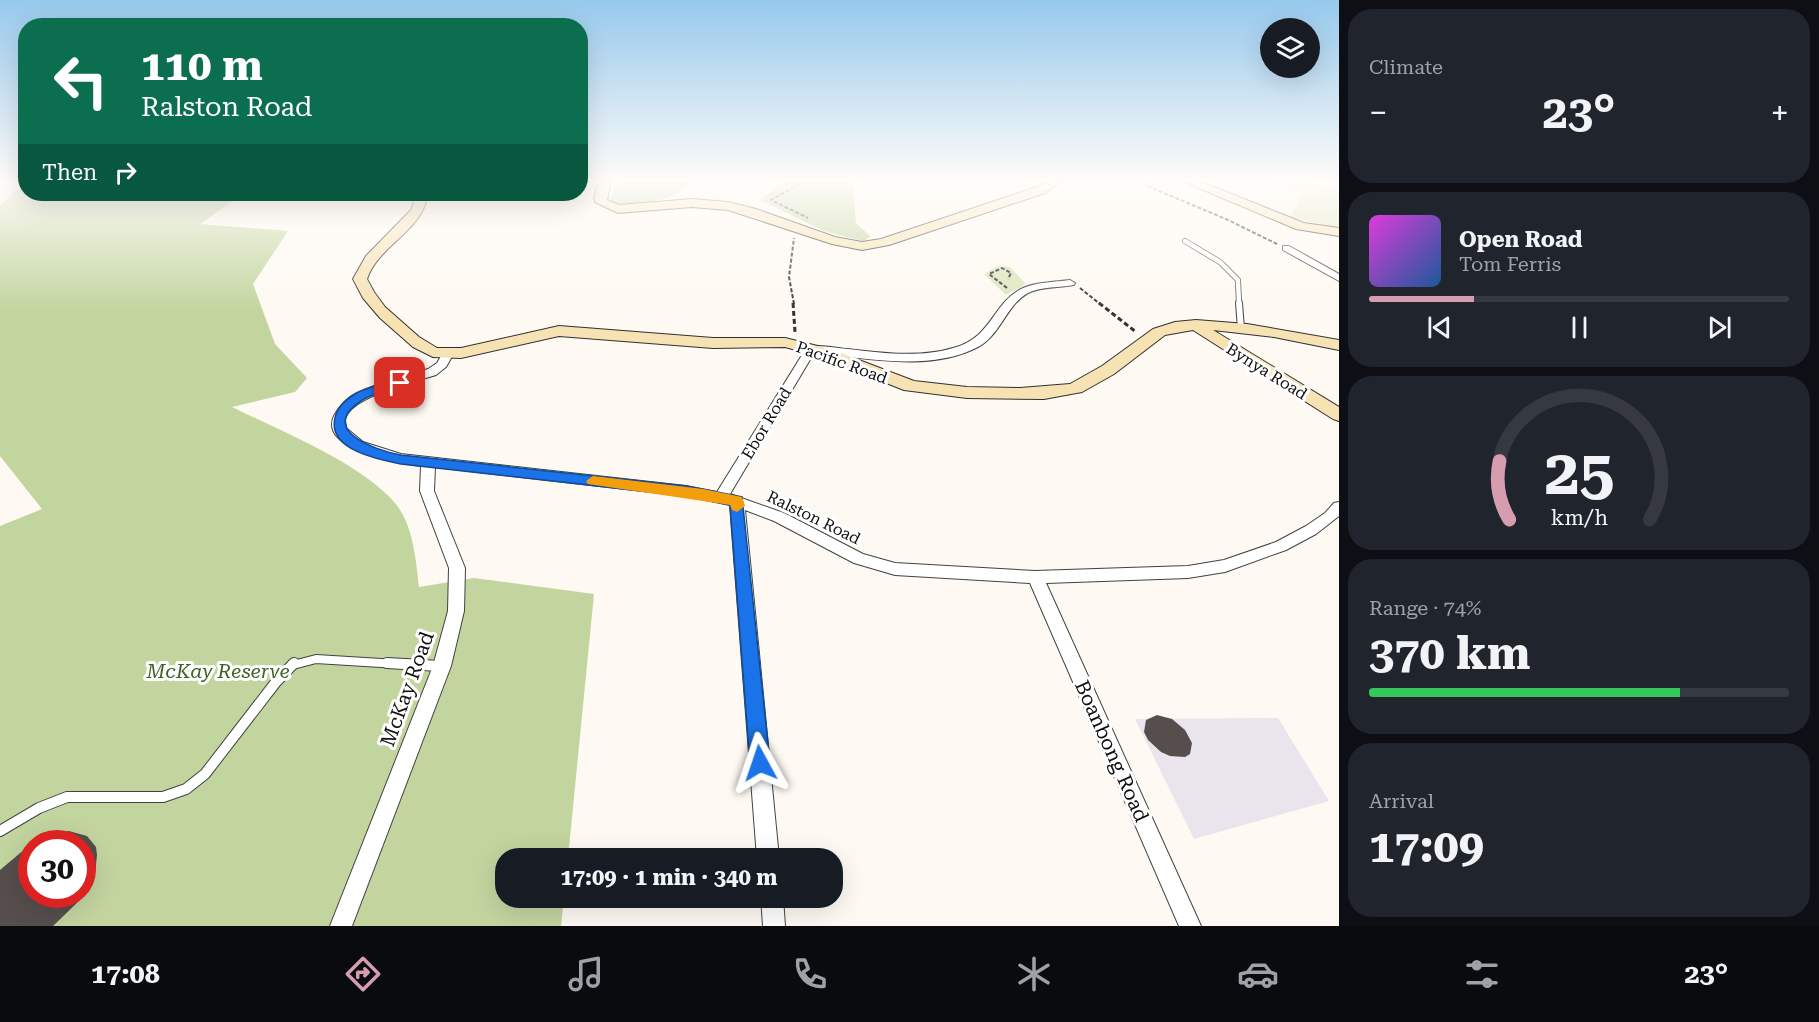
<!DOCTYPE html>
<html lang="en">
<head>
<meta charset="utf-8">
<style>
  :root { --surface:#171b24; --page:#20242c; --text:#f1f3f6; --muted:#9ea1a6; --line:#363941; --accent:#d59dad }
  body { margin:0; font-family:"Roboto Serif",serif; background:var(--page); color:var(--text); height:100vh; display:flex; flex-direction:column; font-size:22px; white-space:nowrap }
  * { box-sizing:border-box; margin:0 }
  p { font-size:20px; color:var(--muted) }
  .icon { flex:none; width:33px; height:33px; fill:none; stroke:currentColor; stroke-width:2; stroke-linecap:round; stroke-linejoin:round }
  .map { position:relative; flex:1; overflow:hidden }
  .sheet { display:flex; flex-direction:column; gap:9px; padding:9px; background:#0d0f14; width:480px }
  .sheet>* { flex:none }
  .top-card { position:absolute; left:18px; top:18px; width:570px; height:183px; border-radius:24px; box-shadow:0 6px 24px #0002; background:#0b6e4f; color:#fff; overflow:hidden }
  .controls { position:absolute; left:1260px; top:18px; display:grid; gap:12px }
  .controls a { display:grid; place-items:center; width:60px; height:60px; border-radius:50%; background:var(--surface); box-shadow:0 6px 24px #0002; font-size:30px }
  .speed { position:absolute; left:18px; top:830px; display:flex; gap:12px; font-size:30px; font-weight:700; text-align:center }
  .speed>* { display:grid; place-content:center; width:78px; height:78px; border-radius:50%; background:var(--surface); box-shadow:0 6px 24px #0002; line-height:1 }
  .speed .limit { border:9px solid #d22; background:#fff; color:#111 }
  .pin { position:absolute; display:grid; place-items:center; width:51px; height:51px; color:#fff; margin:-26px; border-radius:12px; box-shadow:0 3px 9px #0006 }
  .me { position:absolute; width:66px; margin:-33px; rotate:355deg; stroke-linejoin:round; filter:drop-shadow(0 0 4px #0008) }
  .turn { display:flex; align-items:center; gap:21px; height:126px; padding:0 24px; font-size:27px }
  .turn .icon { width:78px; height:78px; stroke-width:2.5 }
  .turn b { display:block; font-size:42px; line-height:51px }
  .then { display:flex; align-items:center; height:57px; padding:0 24px; background:#0003; gap:12px; font-size:22px }
  .big { font-size:45px; font-weight:700; line-height:1.1 }
  .sheet .card { flex:1; display:flex; flex-direction:column; justify-content:center; gap:9px; min-width:0; padding:0 21px; border-radius:24px; background:var(--page) }
  .sheet .dial { align-items:center; gap:0 }
  .dial svg { height:156px; overflow:visible; fill:none; stroke:var(--line); stroke-width:7; stroke-linecap:round; text-anchor:middle }
  .dial text { fill:var(--text); stroke:none }
  .song { display:flex; align-items:center; gap:18px }
  .cover { width:72px; height:72px; border-radius:9px; background:linear-gradient(135deg,hsl(300 70% 55%),hsl(210 70% 35%)) }
  .played { height:6px; border-radius:3px; background:linear-gradient(90deg,var(--accent) 25%,var(--line) 25%) }
  .keys { display:flex; justify-content:space-around; direction:ltr }
  .heat { display:flex; justify-content:space-between; align-items:center; font-size:33px; direction:ltr }
  .charge { height:9px; border-radius:4px; background:linear-gradient(90deg,#34c759 74%,var(--line) 0) }
  .trip { position:absolute; left:495px; top:848px; width:348px; height:60px; border-radius:24px; background:var(--surface); box-shadow:0 6px 24px #0002; font-weight:700; line-height:60px; text-align:center }
  .dock { display:flex; height:96px; justify-content:space-around; align-items:center; background:#090b0e; color:var(--muted) }
  .dock .icon { width:42px; height:42px }
  .dock .on { color:var(--accent) }
  .dock b { font-size:27px; color:var(--text) }
  main { display:flex; flex:1; min-height:0 }
  .map>svg:first-child { display:block }
  .industrial { fill:#eae4ec }
  .green { fill:#dbe6be }
  .forest { fill:#c2d59f; fill-rule:evenodd }
  .building { fill:#564e4c }
  .lines { fill:none; stroke-linecap:round; stroke-linejoin:round }
  .lane-far3-casing { stroke:#424242; stroke-width:6 }
  .lane-far2-casing { stroke:#424242; stroke-width:8 }
  .lane-far1-casing { stroke:#424242; stroke-width:10 }
  .lane-casing { stroke:#424242; stroke-width:12 }
  .street-casing { stroke:#424242; stroke-width:2 }
  .secondary-casing { stroke:#313131; stroke-width:2 }
  .path-far1 { stroke:#313131; stroke-width:2; stroke-dasharray:4 2; stroke-linecap:butt }
  .path { stroke:#313131; stroke-width:3; stroke-dasharray:5 3; stroke-linecap:butt }
  .lane-far3 { stroke:#fff; stroke-width:4.5 }
  .lane-far2 { stroke:#fff; stroke-width:6 }
  .lane-far1 { stroke:#fff; stroke-width:8 }
  .lane { stroke:#fff; stroke-width:10 }
  .street { fill:#fff; fill-rule:evenodd }
  .secondary { fill:#f7e2b3; fill-rule:evenodd }
  .route { fill:#1a73e8; stroke:#114b97; stroke-width:1.5 }
  .slow { fill:#f59e0b }
  .labels { text-anchor:middle; stroke-width:6; stroke-linejoin:round; paint-order:stroke }
  .street-label { font-size:16px; fill:#0f0f0f; stroke:#fff }
  .near-park-label { font-size:20px; font-style:italic; fill:#3e6125; stroke:#fff }
  .near-street-label { font-size:20px; fill:#0f0f0f; stroke:#fff }
</style>
</head>
<body>
<main>
<div class="map">
<svg width="1339" height="926" viewBox="0 0 1339 926">
  <rect width="100%" height="100%" fill="#fef9f2"/>
  <!-- industrial -->
  <path class="industrial" d="M1278,718L1329,801L1194,839L1135,719Z"/>
  <!-- green -->
  <g class="green">
    <path d="M1269,181H1304L1339,189V228L1290,217L1302,193Z"/>
    <path d="M998,266L1010,267L1026,284L1006,295L984,274Z"/>
  </g>
  <!-- forest -->
  <g class="forest">
    <path d="M619,181H692L674,196L616,210L605,208Z"/>
    <path d="M785,181H853L856,223L871,237L863,241L824,231L760,200Z"/>
    <path d="M25,183L26,194H243L200,224L288,231L253,284L275,344L307,378L295,392L232,407C282,432 359,462 395,503C413,524 416,560 419,587L474,578L594,594L568,858H506V897H564L561,926H0V526L42,509L0,456V205ZM32,843H82V894H32Z"/>
  </g>
  <!-- building -->
  <g class="building">
    <path d="M1157,715L1172,719L1185,730L1192,743L1190,754L1185,757L1170,756L1161,752L1148,740L1144,732L1146,720Z"/>
    <path d="M69,831L87,836L96,847L97,855L95,874L82,898L53,926H0V870L32,843V894H82V843H32L57,833Z"/>
  </g>
  <g class="lines">
    <defs>
      <path id="lane-far3" d="M1185,241L1220,262L1238,280L1239,304"/>
      <path id="lane-far2" d="M1239,303L1241,329"/>
      <path id="lane-far1" d="M293,665L316,659L414,665"/>
      <g id="lane">
        <path d="M387,663L440,666"/>
        <path d="M0,831L39,808L67,797H163L186,789L205,774L276,682L294,663"/>
      </g>
      <g id="street">
        <path d="M1283,246H1289L1339,274V281L1283,250Z"/>
        <path d="M1070,280L1075,283L1074,285C1059,288 1042,286 1028,293C1006,305 1001,335 978,347C930,372 866,358 814,353L730,494L784,513L863,554L895,563L1035,571L1188,566L1224,560L1276,542L1306,526L1325,513L1334,503L1339,502V516L1316,534L1286,550L1225,572L1188,578L1046,583L1201,926H1179L1030,583L895,575L854,563L774,521L745,510L779,858H757L730,505L686,496L435,467L434,491L465,568L464,611L451,666L352,926H330L433,666L448,611L449,568L420,491L421,466C402,464 318,450 334,416C339,407 347,398 357,393C377,383 406,377 428,369L437,363L444,351L448,350L454,353L446,367L436,375C416,381 350,397 345,419C345,420 346,428 346,428L363,442L401,454L686,486L717,492L807,347C820,344 835,348 848,349C882,353 920,358 953,348C992,338 992,304 1021,289C1035,282 1054,282 1070,280Z"/>
        <path d="M761,897H783L785,926H763Z"/>
      </g>
      <g id="secondary">
        <path d="M599,181H611L607,200L619,205L692,199L728,202L756,209L835,237L862,242L881,239L1037,187L1048,181H1062L1045,193L889,245L862,250L832,244L728,210L692,207L618,213L595,202L594,197Z"/>
        <path d="M1182,181H1199L1304,223L1339,228V236L1296,229Z"/>
        <path d="M408,194H420L426,202C416,234 378,247 367,279L374,292L385,307L419,337L437,348H461L559,326L713,338H785L830,349L914,381L967,387L1020,388L1070,384L1102,366L1153,329L1175,322L1196,320L1247,324L1339,340V350L1274,337L1213,330L1339,407V421L1333,419L1193,330L1165,335L1114,374L1082,392L1044,399L967,398L904,390L818,356L785,347L713,348L559,336L461,358L433,357L413,347L380,318L363,298L353,279L366,256L411,210L414,202Z"/>
      </g>
    </defs>
    <!-- lane-far3 casing -->
    <use href="#lane-far3" class="lane-far3-casing"/>
    <!-- lane-far2 casing -->
    <use href="#lane-far2" class="lane-far2-casing"/>
    <!-- lane-far1 casing -->
    <use href="#lane-far1" class="lane-far1-casing"/>
    <!-- lane casing -->
    <use href="#lane" class="lane-casing"/>
    <!-- street casing -->
    <use href="#street" class="street-casing"/>
    <!-- secondary casing -->
    <use href="#secondary" class="secondary-casing"/>
    <!-- path-far1 -->
    <g class="path-far1">
      <path d="M805,181L771,200L808,218"/>
      <path d="M1145,181L1147,186L1226,219L1279,245"/>
      <path d="M1007,288L989,274L1002,268L1011,273L1008,279"/>
      <path d="M1080,288L1100,304"/>
      <path d="M794,304L789,277L794,238"/>
    </g>
    <!-- path -->
    <g class="path">
      <path d="M793,303L795,332"/>
      <path d="M1099,303L1136,332"/>
    </g>
    <!-- lane-far3 -->
    <use href="#lane-far3" class="lane-far3"/>
    <!-- lane-far2 -->
    <use href="#lane-far2" class="lane-far2"/>
    <!-- lane-far1 -->
    <use href="#lane-far1" class="lane-far1"/>
    <!-- lane -->
    <use href="#lane" class="lane"/>
    <!-- street -->
    <use href="#street" class="street"/>
    <!-- secondary -->
    <use href="#secondary" class="secondary"/>
  </g>
  <!-- sky -->
  <linearGradient id="sky" x2="0" y2="1"><stop stop-color="#96c9ec"/><stop offset="0.58" stop-color="#fffcf9"/><stop offset="1" stop-color="#fffcf9" stop-opacity="0"/></linearGradient>
  <rect width="1339" height="311" fill="url(#sky)"/>
  <!-- route -->
  <path class="route" d="M400,380L404,381V386C391,390 375,393 364,399C315,429 374,450 401,455L686,486L742,497L770,763L767,770L760,773L753,770L750,763L730,505L686,496L401,464C380,460 327,450 335,418C337,407 345,400 355,394C367,387 386,383 400,380Z"/>
  <!-- slow -->
  <path class="slow" d="M593,476L703,489L742,497L745,506L737,512L732,510L730,505L588,484L586,481Z"/>
  <g class="labels">
    <!-- street labels -->
    <g class="street-label">
      <text transform="translate(842 362) rotate(20)" y="6">Pacific Road</text>
      <text transform="translate(1267 371) rotate(32)" y="6">Bynya Road</text>
      <text transform="translate(766 423) rotate(-59)" y="6">Ebor Road</text>
      <text transform="translate(814 517) rotate(26)" y="6">Ralston Road</text>
    </g>
    <!-- near-park labels -->
    <g class="near-park-label">
      <text x="218" y="678">McKay Reserve</text>
    </g>
    <!-- near-street labels -->
    <g class="near-street-label">
      <text transform="translate(407 689) rotate(-70)" y="7">McKay Road</text>
      <text transform="translate(1112 751) rotate(66)" y="7">Boanbong Road</text>
    </g>
  </g>
</svg>
<div class="controls">
<a><svg class="icon" aria-label="layers" viewBox="0 0 24 24"><path d="M12 4l9 5-9 5-9-5zM3 14l9 5 9-5"/></svg></a>
</div>
<div class="speed"><div class="limit">30</div></div>
<div class="pin" style="left:400px;top:383px;background:#d93025"><svg class="icon" aria-label="arrive" viewBox="0 0 24 24"><path d="M6 21V4h12l-3 4 3 4H6"/></svg></div>
<svg class="me" style="left:760px;top:763px" viewBox="-20 -20 40 40"><path d="M0-17L14 15 0 8-14 15z" fill="#1a73e8" stroke="#fff" stroke-width="4"/></svg>
<div class="trip">17:09 · 1 min · 340 m</div>
<div class="top-card">
<div class="turn"><svg class="icon" aria-label="left" viewBox="0 0 24 24"><path d="M17 20v-9H6M10 6l-5 5 5 5"/></svg><div><b>110 m</b>Ralston Road</div></div>
<div class="then">Then<svg class="icon" aria-label="right" viewBox="0 0 24 24"><path d="M7 20v-9h11M14 6l5 5-5 5"/></svg></div>
</div>
</div>
<section class="sheet">
<div class="card"><p>Climate</p>
<div class="heat"><a>−</a><b class="big">23°</b><a>+</a></div>
</div>
<div class="card">
<div class="song"><i class="cover"></i><div><b>Open Road</b><p>Tom Ferris</p></div></div>
<div class="played"></div>
<div class="keys"><svg class="icon" aria-label="previous" viewBox="0 0 24 24"><path d="M18 5L8 12l10 7zM5 5v14"/></svg><svg class="icon" aria-label="pause" viewBox="0 0 24 24"><path d="M8 5v14M16 5v14"/></svg><svg class="icon" aria-label="next" viewBox="0 0 24 24"><path d="M6 5l10 7-10 7zM19 5v14"/></svg></div>
</div>
<div class="card dial"><svg viewBox="0 0 100 80">
<path d="M14 69A42 42 0 1 1 86 69"/>
<path d="M14 69A42 42 0 0 1 9 39" stroke="#d59dad"/>
<text x="50" y="56" font-size="32" font-weight="700">25</text>
<text x="50" y="72" font-size="11">km/h</text>
</svg></div>
<div class="card"><p>Range · 74%</p><b class="big">370 km</b><div class="charge"></div></div>
<div class="card"><p>Arrival</p><b class="big">17:09</b></div>
</section>
</main>
<nav class="dock">
<b>17:08</b>
<svg class="icon on" aria-label="directions" viewBox="0 0 24 24"><path d="M12 3l9 9-9 9-9-9zM9 14v-3h6M13 9l2 2-2 2"/></svg>
<svg class="icon" aria-label="music" viewBox="0 0 24 24"><path d="M9 18V5l10-2v13"/><circle cx="6" cy="18" r="3"/><circle cx="16" cy="16" r="3"/></svg>
<svg class="icon" aria-label="phone" viewBox="0 0 24 24"><path d="M5 4h4l2 5-3 2q2 4 5 5l2-3 5 2v4C11 20 4 13 5 4z"/></svg>
<svg class="icon" aria-label="climate" viewBox="0 0 24 24"><path d="M12 3v18M4 7l16 10M4 17L20 7"/></svg>
<svg class="icon" aria-label="car" viewBox="0 0 24 24"><path d="M5 17H2v-5l4-1 3-4h7l3 4 3 1v5h-3M9 17h6M6 11h13"/><circle cx="7" cy="17" r="2"/><circle cx="17" cy="17" r="2"/></svg>
<svg class="icon" aria-label="filters" viewBox="0 0 24 24"><path d="M4 7h16M4 17h16"/><circle cx="9" cy="7" r="2"/><circle cx="15" cy="17" r="2"/></svg>
<b>23°</b>
</nav>
</body>
</html>
